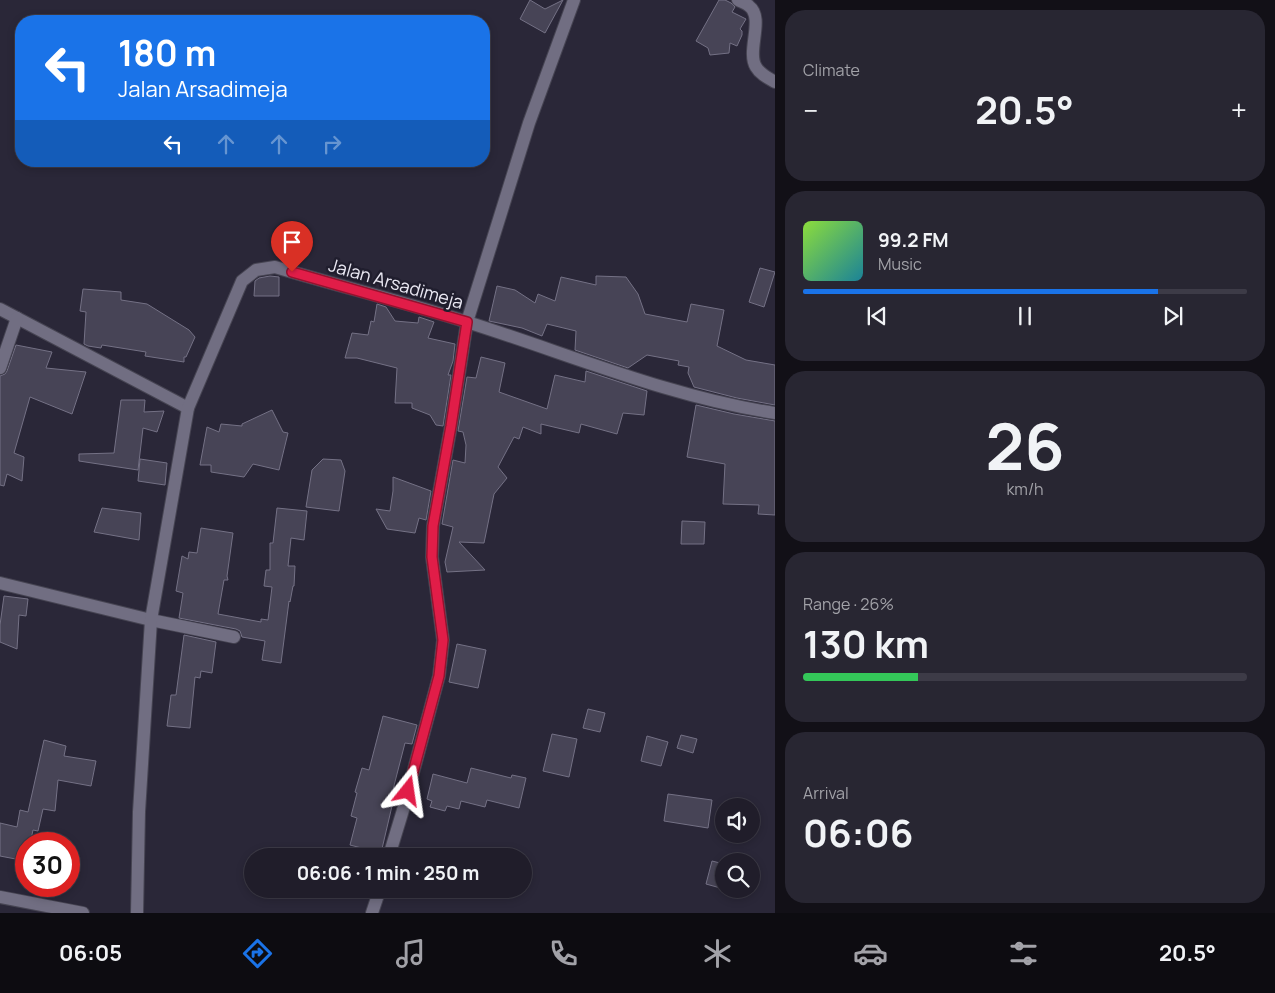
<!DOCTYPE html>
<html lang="en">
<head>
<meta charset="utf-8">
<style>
  :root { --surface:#201d2a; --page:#282632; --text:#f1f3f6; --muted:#a2a2a8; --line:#3d3b47; --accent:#1a73e8 }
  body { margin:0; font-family:Manrope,sans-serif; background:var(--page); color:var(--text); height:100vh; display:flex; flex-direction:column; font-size:19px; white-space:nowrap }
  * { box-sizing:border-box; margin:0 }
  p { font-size:16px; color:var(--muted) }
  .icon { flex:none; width:28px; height:28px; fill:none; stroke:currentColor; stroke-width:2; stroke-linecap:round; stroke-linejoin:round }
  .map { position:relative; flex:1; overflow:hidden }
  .side { display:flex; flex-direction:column; gap:10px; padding:10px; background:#121017; width:500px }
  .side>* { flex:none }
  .hud { position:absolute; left:15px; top:15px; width:475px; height:152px; border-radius:20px; box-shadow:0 2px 8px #0003,0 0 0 1px var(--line); background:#1a73e8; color:#fff; overflow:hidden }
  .fabs { position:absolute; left:715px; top:798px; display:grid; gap:10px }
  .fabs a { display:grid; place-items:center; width:45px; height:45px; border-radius:50%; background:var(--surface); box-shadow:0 2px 8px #0003,0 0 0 1px var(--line); font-size:25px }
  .speed { position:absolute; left:15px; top:832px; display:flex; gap:10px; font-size:25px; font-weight:700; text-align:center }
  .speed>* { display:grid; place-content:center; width:65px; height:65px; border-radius:50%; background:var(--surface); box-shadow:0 2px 8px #0003,0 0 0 1px var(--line); line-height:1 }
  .speed .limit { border:8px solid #d22; background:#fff; color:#111 }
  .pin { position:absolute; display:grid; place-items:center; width:42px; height:42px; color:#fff; margin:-51px -21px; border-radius:50% 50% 50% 0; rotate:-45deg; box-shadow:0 0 5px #0007 }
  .pin .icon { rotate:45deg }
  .me { position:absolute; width:55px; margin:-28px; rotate:15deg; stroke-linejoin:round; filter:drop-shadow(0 0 4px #0008) }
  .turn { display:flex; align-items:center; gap:18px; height:105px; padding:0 20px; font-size:22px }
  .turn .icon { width:65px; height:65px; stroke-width:2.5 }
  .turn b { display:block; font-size:35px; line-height:42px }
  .lanes { display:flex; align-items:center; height:48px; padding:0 20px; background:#0003; justify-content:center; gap:25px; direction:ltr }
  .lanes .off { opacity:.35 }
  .big { font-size:38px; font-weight:700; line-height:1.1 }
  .side .card { flex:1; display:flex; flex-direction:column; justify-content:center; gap:8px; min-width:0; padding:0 18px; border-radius:20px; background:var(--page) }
  .side .dial { align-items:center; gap:0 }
  .dial b { font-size:65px; line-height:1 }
  .song { display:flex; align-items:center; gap:15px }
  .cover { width:60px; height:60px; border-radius:8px; background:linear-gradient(135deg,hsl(90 70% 55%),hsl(190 70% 35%)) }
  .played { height:5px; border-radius:2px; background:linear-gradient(90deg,var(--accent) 80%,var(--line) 80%) }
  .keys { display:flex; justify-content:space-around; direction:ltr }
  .heat { display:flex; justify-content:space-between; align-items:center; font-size:28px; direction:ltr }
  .charge { height:8px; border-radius:4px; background:linear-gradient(90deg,#34c759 26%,var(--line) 0) }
  .trip { position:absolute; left:244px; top:848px; width:288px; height:50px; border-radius:25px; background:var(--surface); box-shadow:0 2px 8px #0003,0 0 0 1px var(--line); font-weight:700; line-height:50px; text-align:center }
  .tab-bar { display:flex; height:80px; justify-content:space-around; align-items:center; background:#0d0c11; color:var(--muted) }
  .tab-bar .icon { width:35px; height:35px }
  .tab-bar .on { color:var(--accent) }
  .tab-bar b { font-size:22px; color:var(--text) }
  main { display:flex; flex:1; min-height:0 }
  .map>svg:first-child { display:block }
  .building { fill:#474456; stroke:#747185 }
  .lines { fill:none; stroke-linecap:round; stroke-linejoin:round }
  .street-casing { stroke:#464452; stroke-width:14 }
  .street { stroke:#716e82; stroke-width:12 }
  .route-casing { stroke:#92132f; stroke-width:12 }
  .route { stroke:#e11d48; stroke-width:9 }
  .labels { text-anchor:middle; stroke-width:5; stroke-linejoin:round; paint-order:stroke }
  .street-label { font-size:18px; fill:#e9e7f2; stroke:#201e2e }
</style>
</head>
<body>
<main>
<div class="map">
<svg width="775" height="913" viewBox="0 0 775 913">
  <rect width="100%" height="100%" fill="#2a2738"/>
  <!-- building -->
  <g class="building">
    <path d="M530,0L545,9L563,0L545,33L520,19Z"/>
    <path d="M719,0H725L731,3L735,7L732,12L746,19L740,29L742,31V35L737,46L730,43L729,53L710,55L708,48L696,41Z"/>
    <path d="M760,268L775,272L764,307L749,302Z"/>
    <path d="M270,276L279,277V296H254L255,281L259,278Z"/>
    <path d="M596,276L626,277L638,294L645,314L687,322L691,304L724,310L717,346L746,360L775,365V405L737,398L694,387L688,373L689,367L678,365L679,361L647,355L628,368L575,350L576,331L547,324L542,336L522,328L489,321L497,286L515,290L535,303L538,294L555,301L561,277L596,285Z"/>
    <path d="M83,289L121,292V300L147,304L189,330L195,337L186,357H184V362L145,356L146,352L102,345L101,348L88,346L84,344L86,312L80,311Z"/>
    <path d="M377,304L386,307L395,321L418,323L419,317L434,322L428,338L455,344L453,361L448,375H451L443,426L436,425L430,415L412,408V403H395L397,368L357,358H345L352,333L368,335L371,321L374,322Z"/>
    <path d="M16,345L52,352L46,368L86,372L72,414L30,397L14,453L24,457L22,481L7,474L4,486L0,485V376L5,374L7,371Z"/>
    <path d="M481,357L505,363L499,392L547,409L555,375L585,382L586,371L647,391L644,415L623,413L617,434L581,424L579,433L541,424V434L523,427L519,439L514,437L498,467L507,478L494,494L484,543L459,542L485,570L447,572L445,562L453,527L442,524L453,460L465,463L466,445L463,432L458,431L467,377L476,378Z"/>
    <path d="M121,400H145L144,412L164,411L157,432L143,428L138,470L79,461V454L114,453Z"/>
    <path d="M696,405L734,414L775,421V515L758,514L759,505L723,504L725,464L687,457Z"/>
    <path d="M272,410L283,432L288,433L279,470L253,464L244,477L211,472V465H200L207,427L219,432L221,424L242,426V424Z"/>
    <path d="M140,459L167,463L165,485L138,481Z"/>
    <path d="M323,459L341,460L345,471L339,511L306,507L312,470Z"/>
    <path d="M393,477L431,491L426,520L419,518L415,533L387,529L376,509L390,511L393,491Z"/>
    <path d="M102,508L141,513L139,540L94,532Z"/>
    <path d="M277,508L307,511L304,540L291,538L288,566H295L294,586H293L290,602L289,601L281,663L262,660L265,641L242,637L240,631L236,629L179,618L183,593L176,591L182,556L188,559L189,552L197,553L201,528L233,533L227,576L228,580H224L218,614L261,622V619L268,620L272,587L264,586L266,570H270V543H273Z"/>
    <path d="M682,521L705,522L704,544H681Z"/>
    <path d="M4,596L28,599L26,616L19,615L17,649L0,642V625Z"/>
    <path d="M184,635L216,642L212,673L201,671L200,678L195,677L190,728L167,726L171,695H176Z"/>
    <path d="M457,644L486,650L478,688L449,682Z"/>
    <path d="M588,709L605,713L600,732L583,728Z"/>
    <path d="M383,716L417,725L412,744L405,743L389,805L392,806L381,853L350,845L357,818L351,816L357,793L355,792L362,768L369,770Z"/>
    <path d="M552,734L577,739L569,777L543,771Z"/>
    <path d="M681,735L697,739L693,753L677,748Z"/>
    <path d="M647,736L668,742L661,766L641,761Z"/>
    <path d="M44,740L66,746L64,756L96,761L91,786L58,780L55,811L43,809L38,831L33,830L30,844H26V861L0,856V823L17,827L20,810L28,812Z"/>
    <path d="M471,768L511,778L512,775L526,778L519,808L487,800L485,807L461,801L459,809L447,806L445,811L430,807L432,801L427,799L433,774L467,783Z"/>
    <path d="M668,794L712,800L708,828L664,821Z"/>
    <path d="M712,861L724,864V889L706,884Z"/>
  </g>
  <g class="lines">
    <defs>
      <g id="street">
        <path d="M738,0C741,2 746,3 749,6C765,18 746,51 756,67C760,74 768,78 775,82"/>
        <path d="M0,309L188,408"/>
        <path d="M0,368L17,318"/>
        <path d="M0,583L151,620L234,637"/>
        <path d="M389,856L403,810L439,676L443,640L432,557L433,526L451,426L467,322L529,123L574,0"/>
        <path d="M0,897L83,913"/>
        <path d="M137,913L139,812L151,620L188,408L242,281L256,270L275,267C339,286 404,302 467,322C569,354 669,397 775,413"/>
        <path d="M372,913L380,889"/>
      </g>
    </defs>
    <!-- street casing -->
    <use href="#street" class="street-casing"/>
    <!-- street -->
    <use href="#street" class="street"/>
  </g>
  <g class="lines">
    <defs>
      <path id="route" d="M292,272L467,322L451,426L433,526L432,557L443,640L439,676L408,791"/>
    </defs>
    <!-- route casing -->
    <use href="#route" class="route-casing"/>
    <!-- route -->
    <use href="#route" class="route"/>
  </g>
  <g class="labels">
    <!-- street labels -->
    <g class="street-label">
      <text transform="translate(396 284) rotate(16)" y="6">Jalan Arsadimeja</text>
    </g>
  </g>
</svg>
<div class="fabs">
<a><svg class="icon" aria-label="sound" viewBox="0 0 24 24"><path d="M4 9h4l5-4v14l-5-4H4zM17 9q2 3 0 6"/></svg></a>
<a><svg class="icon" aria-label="search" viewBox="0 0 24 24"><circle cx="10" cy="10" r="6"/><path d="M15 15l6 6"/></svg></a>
</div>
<div class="speed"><div class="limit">30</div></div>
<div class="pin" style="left:292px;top:272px;background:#d93025"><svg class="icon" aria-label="arrive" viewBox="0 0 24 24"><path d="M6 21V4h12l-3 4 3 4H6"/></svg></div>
<svg class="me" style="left:408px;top:791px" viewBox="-20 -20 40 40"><path d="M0-17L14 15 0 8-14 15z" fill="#e11d48" stroke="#fff" stroke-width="4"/></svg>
<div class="trip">06:06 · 1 min · 250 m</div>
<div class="hud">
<div class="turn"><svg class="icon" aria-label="left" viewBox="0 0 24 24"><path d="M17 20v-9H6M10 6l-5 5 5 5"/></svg><div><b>180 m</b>Jalan Arsadimeja</div></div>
<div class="lanes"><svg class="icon" aria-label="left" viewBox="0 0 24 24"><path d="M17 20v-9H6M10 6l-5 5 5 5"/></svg><svg class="icon off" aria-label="ahead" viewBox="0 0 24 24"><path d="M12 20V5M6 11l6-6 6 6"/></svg><svg class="icon off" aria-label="ahead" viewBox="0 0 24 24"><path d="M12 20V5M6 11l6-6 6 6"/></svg><svg class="icon off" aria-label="right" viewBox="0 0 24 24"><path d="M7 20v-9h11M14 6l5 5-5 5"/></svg></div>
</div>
</div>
<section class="side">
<div class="card"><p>Climate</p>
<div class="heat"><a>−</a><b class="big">20.5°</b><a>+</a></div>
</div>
<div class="card">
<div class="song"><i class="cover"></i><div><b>99.2 FM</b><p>Music</p></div></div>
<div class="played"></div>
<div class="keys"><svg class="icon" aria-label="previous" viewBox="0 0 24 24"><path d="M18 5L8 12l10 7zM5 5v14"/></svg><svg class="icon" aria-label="pause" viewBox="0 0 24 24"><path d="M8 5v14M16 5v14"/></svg><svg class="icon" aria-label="next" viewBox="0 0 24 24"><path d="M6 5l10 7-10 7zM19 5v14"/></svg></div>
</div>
<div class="card dial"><b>26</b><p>km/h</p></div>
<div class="card"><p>Range · 26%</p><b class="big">130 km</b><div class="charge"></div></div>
<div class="card"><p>Arrival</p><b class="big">06:06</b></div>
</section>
</main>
<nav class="tab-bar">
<b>06:05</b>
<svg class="icon on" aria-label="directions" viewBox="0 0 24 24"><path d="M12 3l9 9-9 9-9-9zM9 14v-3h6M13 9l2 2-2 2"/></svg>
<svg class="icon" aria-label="music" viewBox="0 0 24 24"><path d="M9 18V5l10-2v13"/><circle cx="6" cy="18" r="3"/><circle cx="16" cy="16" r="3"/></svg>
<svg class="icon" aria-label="phone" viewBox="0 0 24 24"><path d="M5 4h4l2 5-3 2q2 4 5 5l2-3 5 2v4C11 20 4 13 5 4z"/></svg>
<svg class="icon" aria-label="climate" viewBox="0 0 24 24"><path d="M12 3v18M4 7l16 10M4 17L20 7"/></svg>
<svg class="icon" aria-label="car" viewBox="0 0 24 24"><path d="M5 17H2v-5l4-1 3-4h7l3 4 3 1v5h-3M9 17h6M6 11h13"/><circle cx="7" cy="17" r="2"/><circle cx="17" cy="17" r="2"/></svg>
<svg class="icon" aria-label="filters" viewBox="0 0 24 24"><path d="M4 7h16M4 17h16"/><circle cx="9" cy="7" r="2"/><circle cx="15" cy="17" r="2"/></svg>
<b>20.5°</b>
</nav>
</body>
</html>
